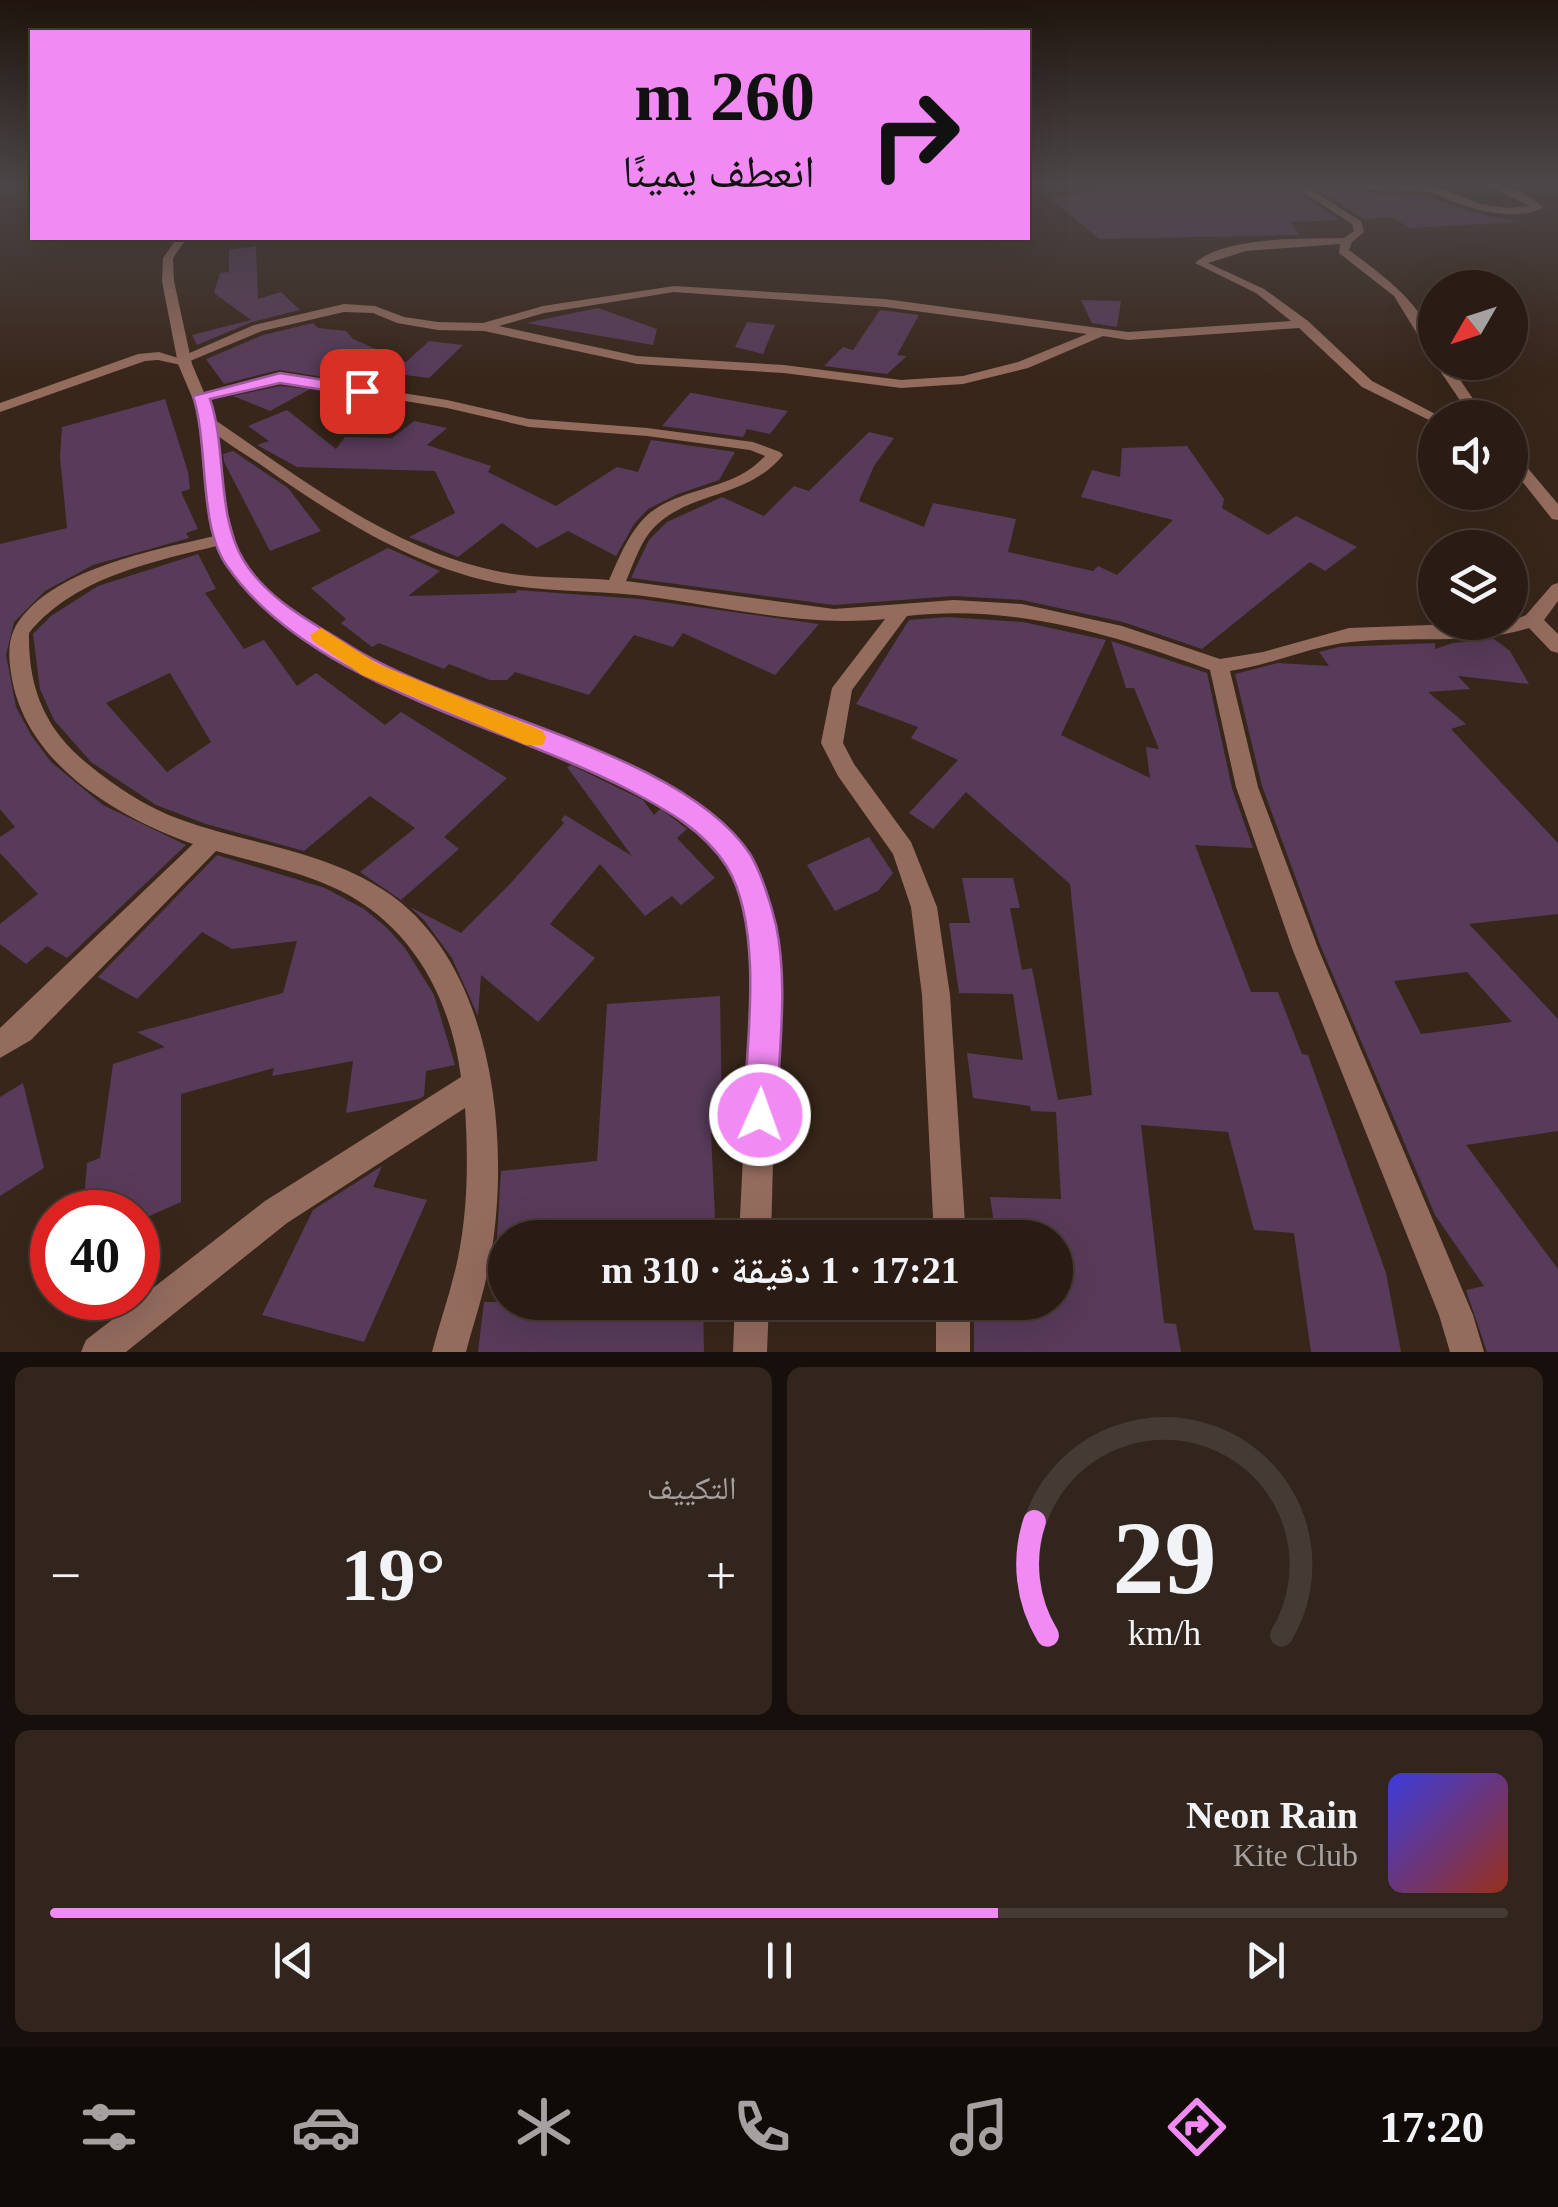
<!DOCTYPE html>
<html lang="ar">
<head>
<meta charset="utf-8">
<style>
  :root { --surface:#2a1c14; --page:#32251d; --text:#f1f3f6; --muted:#a5a1a0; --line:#463a34; --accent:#f28af3 }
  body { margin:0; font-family:"Times New Roman","Noto Naskh Arabic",serif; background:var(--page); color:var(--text); direction:rtl; height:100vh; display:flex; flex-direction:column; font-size:38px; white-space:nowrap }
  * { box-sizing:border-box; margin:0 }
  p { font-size:32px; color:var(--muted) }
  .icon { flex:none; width:55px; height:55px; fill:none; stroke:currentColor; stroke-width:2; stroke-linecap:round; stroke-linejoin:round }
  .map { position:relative; height:1352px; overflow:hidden; direction:ltr }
  .details { display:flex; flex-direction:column; gap:15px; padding:15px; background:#170f0b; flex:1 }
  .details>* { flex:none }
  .top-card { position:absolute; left:30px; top:30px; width:1000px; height:210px; border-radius:0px; box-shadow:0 10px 40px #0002,0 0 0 2px var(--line); direction:rtl; background:#f28af3; color:#111; overflow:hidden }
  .needle { width:65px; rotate:231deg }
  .fabs { position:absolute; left:1418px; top:270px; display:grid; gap:20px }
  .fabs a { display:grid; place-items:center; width:110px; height:110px; border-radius:50%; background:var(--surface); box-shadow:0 10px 40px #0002,0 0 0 2px var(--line); font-size:50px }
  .speed { position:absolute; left:30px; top:1190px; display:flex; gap:20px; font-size:50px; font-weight:700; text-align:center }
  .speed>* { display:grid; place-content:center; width:130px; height:130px; border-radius:50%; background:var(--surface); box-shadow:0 10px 40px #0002,0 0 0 2px var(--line); line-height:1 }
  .speed .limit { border:15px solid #d22; background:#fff; color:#111 }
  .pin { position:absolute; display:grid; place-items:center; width:85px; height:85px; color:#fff; margin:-42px; border-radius:20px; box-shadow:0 5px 15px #0006 }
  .me { position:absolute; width:110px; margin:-55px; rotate:2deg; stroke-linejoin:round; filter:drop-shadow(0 0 8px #0008) }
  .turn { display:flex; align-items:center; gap:35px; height:210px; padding:0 50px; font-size:45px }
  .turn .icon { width:130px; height:130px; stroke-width:2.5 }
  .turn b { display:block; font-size:70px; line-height:85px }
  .big { font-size:75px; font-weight:800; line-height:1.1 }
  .details .widget { flex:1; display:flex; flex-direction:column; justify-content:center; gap:15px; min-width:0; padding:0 35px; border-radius:15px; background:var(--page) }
  .details .dial { align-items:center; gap:0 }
  .dial svg { height:260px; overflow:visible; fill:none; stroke:var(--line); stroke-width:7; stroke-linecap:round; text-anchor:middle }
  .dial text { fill:var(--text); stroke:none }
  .song { display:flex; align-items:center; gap:30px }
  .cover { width:120px; height:120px; border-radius:15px; background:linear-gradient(135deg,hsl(240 70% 55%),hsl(10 70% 35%)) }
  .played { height:10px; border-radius:5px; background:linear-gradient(90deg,var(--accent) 65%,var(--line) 65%) }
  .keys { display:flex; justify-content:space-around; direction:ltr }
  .heat { display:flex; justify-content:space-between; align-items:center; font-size:55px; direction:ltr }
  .details .tiles { flex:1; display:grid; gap:15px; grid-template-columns:1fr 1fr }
  .widget:last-child { grid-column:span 2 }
  .trip { position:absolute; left:488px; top:1220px; width:585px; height:100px; border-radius:50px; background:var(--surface); box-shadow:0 10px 40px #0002,0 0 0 2px var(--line); font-weight:800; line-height:100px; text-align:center; direction:rtl }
  .tabs { display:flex; height:160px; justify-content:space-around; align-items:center; background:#110b08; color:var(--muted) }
  .tabs .icon { width:70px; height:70px }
  .tabs .selected { color:var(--accent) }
  .tabs b { font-size:45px; color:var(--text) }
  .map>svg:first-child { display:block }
  .building { fill:#583b5a; fill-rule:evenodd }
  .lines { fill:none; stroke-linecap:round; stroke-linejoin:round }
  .minor { fill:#946c5e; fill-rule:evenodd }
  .tertiary { fill:#946c5e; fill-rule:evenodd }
  .route { fill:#f28af3; stroke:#9d5a9e; stroke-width:2.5 }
  .slow { fill:#f59e0b }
</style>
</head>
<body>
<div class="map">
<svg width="1558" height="1352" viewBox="0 0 1558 1352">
  <rect width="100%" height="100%" fill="#38261a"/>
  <!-- building -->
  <g class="building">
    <path d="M1124,185H1288L1339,220L1290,222L1300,235L1099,239L1051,199Z"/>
    <path d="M1310,185H1355L1376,194L1427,196L1471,212L1519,222L1410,228L1392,217L1364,219Z"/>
    <path d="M256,246L258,299L281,292L300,310L252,322L197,345L192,335L251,320L214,293L220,273L229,272V250Z"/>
    <path d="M1081,300L1121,301L1117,327L1092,323Z"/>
    <path d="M598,308L657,329L653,345L526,323Z"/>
    <path d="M880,310L919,315L897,355L907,356L887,374L824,366L843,347L853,350Z"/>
    <path d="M747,322L775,325L763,354L735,347Z"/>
    <path d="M313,323L318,328L346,331L353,339L406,362L429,341L463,345L429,378L348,368L329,378L279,370L224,384L206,359L263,335Z"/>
    <path d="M280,386L310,389L270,411L233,396Z"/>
    <path d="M690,393H692L788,411L770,434L747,429L743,437L662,426Z"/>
    <path d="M165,399L188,472L190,489L181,492L198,529L186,533L189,538L93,565L45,591L14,622L6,655L16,707L31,735L51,762L103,805L186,845L67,958L47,946L26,964L0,944V924L38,894L0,853V837L15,827L0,809V544L67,528L60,457L62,427Z"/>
    <path d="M287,410L336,449L345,437L392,438L414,421L447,428L427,445L491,466L488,472L556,506L617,467L638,472L651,440L735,452L719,480L678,494L648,509L634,524L616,556L568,531L537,548L502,523L458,557L409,537L455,513L435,471L297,467L257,445L269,441L248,426Z"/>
    <path d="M869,432L894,438L874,466L859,501L924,527L933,503L1016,519L1008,552L1093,571L1098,566L1117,575L1173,520L1081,497L1092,470L1120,477L1122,448L1187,446L1224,499L1222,508L1268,535L1296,516L1357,547L1325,571L1310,562L1202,649L1123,622L1022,600L954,596L834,605L631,578L649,540L667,522L722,497L764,516L794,486L809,491Z"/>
    <path d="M233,451L288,488L321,531L270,551L224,462L223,454Z"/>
    <path d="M388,548L440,571L408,596L516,593L517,590L640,599L819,624L775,675L683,633L673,647L634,635L589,695L515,672L507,680H490L449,664L444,669L379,643L372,647L341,623L346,619L311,588Z"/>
    <path d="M198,554L216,589L205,593L244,649L264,640L297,686L316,673L385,725L401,712L507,778L444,837L459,849L401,900L360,872L415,828L370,796L304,851L206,824L156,805L91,762L54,720L40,689L33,634L51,616L98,586ZM170,673L211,742L167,772L106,703Z"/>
    <path d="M947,617L1023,622L1106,640L1061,735L1150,778L1146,747L1159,749L1134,688H1126L1111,641L1207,673L1232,788L1253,848L1195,845L1251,992H1278L1302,1054L1308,1055L1386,1273L1401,1352H1311L1294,1233L1254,1230L1228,1132L1141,1125L1164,1323L1176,1324L1181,1352H974V1302H1055V1238H996L990,1197L1061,1199L1056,1112L1031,1111L1030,1106L973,1098L967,1053L1023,1060L1013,994L959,993L949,923H970L962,878H1013L1020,908H1010L1022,970L1032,968L1058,1100L1092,1095L1070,884L966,792L933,829L909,813L958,760L911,738L918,727L856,704L909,620Z"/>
    <path d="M1494,639L1510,651L1529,684L1458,676L1470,689L1428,692L1466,724L1451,729L1558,843V914L1469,924L1558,1019V1131L1466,1145L1558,1269V1352H1487L1466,1290L1484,1286L1435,1215L1321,947L1262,786L1235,674L1278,663L1329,666L1319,652L1339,647L1435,643V649L1453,643ZM1467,972L1512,1022L1421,1034L1394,981Z"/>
    <path d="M571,765L643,800L654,815L660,809L665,812L687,829L677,838L715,878L681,905L672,896L645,916L600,864L550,924L595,958L538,1022L481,975L478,1016L452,958L424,920L410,907L461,933L510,884L564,823L561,820L565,815L632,856L567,767Z"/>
    <path d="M869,837L893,873L878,891L835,911L807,865Z"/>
    <path d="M217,855L325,888L364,909L386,927L405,948L434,995L455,1065L426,1071L424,1096L419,1099L346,1113L353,1061L272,1076L274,1068L181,1094V1202L138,1221V1212H83L87,1163L100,1158L113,1064L165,1047L137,1032L283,993L297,941L232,949L202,932L137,999L98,977Z"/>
    <path d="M720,996L722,1113H710L716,1238H497L501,1171L597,1161L607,1004Z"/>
    <path d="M23,1083L44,1168L0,1196V1097Z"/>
    <path d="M382,1166L373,1187L427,1200L364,1342L262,1315L313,1210Z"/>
    <path d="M484,1302H703L704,1352H478Z"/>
  </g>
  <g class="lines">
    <!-- minor -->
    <g class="minor">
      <path d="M1292,185H1303L1361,221L1364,232L1352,242L1349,250C1382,275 1435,311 1435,357L1429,353L1394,296L1339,253L1340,244L1246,251L1208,263L1264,289L1308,321L1372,381L1443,418L1431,421L1362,387L1299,328L1128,340L1103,336L1028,368L963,384L901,388L784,373L637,364L484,331L438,330L397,323L373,313L344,312L262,331L190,361V367L158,360L145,361L0,412V403L138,354L159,352L178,358L254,325L344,304L375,306L404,317L438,322L483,323L543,306L674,286L885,299L1128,332L1291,321L1256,293L1195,263C1225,236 1304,239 1344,238L1354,231L1352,224ZM674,292L885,307L1087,334L1018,362L963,376L901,380L784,365L637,356L499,326L544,313Z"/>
      <path d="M1359,185H1431L1480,204L1508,208L1530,206L1488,185C1508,185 1528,193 1543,208C1516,221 1478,211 1450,201C1444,198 1436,193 1428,192C1404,188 1382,196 1359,185Z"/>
      <path d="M1434,362H1448L1486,418H1472Z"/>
      <path d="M280,374L447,400L529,419L647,428L753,442L780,452L783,455C746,501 685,490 650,532C639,546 633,565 626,581L834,609L954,600L1022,604L1122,626L1220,659L1263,652L1349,628L1510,622L1526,615L1552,585L1558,583V601L1544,620L1558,634V653L1551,651L1529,628C1471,646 1411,635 1351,642C1311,646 1271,665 1230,671L1258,787L1318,948L1473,1315L1484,1352H1450L1439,1315L1292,948L1236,787L1210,670C1112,634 1013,604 907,616L852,690L843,743L854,764L911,842L937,907L950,995L966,1238H934L922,995L911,907L893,854L838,776L821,743L832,688L885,619C809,627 734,609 659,598C609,590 558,593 508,585C418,570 337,518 264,467C244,453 220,440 203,423L215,420C303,480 394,551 501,572C536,579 573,577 609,580C620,556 630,529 651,512C686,486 735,490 765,456L750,450L647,436L529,427L447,408L297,383L280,382L201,400L194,396Z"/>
      <path d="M1510,451L1515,453L1558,504V520L1552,519L1510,466Z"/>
      <path d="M227,533L235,538L233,542C162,560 77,574 29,633C28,688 45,730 89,765C116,787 146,807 179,819C247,844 323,850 385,891C492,961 510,1134 492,1249C487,1284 475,1318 466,1352H432C441,1317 454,1283 460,1247C468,1202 468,1155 465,1108L287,1223L126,1352H81L86,1340L265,1201L461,1077C451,1000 413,927 341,891C302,872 258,863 216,851L31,1040L0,1058V1028L193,844C115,816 24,763 11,673C7,647 9,629 28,610C73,563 166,548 227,533Z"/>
      <rect x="936" y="1302" width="34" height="50"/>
    </g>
    <!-- tertiary -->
    <g class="tertiary">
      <path d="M177,238H187L173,258L174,281L192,364L217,423L222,493L241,560L275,599L377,664L613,760L699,803L749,854L774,925L778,972L771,1238H739L752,972L748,925L730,868L683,817L597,772L363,674L261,607L224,561L206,493L203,423L178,364L162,281L163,258Z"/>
      <path d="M735,1302H769L767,1352H733Z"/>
    </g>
  </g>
  <!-- sky -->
  <linearGradient id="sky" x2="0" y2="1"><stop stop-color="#1f150e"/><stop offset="0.49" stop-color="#4d4749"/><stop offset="1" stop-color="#4d4749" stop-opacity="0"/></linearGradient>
  <rect width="1558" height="375" fill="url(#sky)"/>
  <!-- route -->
  <path class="route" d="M280,373L362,386L370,391L362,396L280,383L210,399C227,448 216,516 244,561C269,601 312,622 350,646C456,713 682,751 750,854C761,872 771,904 776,925C789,986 778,1054 777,1115L772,1127L760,1132L748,1127L743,1115C747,1046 764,928 727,867C704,830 665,809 627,789C502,724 309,685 227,566C198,526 209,445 193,396Z"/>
  <!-- slow -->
  <path class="slow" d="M321,628L378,664L543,731L546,738L543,745H526L362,675L313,641L310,635Z"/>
</svg>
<div class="fabs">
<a><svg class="needle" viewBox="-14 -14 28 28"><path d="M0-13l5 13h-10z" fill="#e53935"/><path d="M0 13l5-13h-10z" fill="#a5a1a0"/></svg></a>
<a><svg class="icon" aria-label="sound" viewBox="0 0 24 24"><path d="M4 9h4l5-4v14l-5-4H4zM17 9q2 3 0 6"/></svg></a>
<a><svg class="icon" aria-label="layers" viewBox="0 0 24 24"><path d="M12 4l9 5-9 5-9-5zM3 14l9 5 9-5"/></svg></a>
</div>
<div class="speed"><div class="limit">40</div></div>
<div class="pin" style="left:362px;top:391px;background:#d93025"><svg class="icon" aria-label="arrive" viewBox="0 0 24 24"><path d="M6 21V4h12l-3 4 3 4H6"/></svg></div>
<svg class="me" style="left:760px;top:1115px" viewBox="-20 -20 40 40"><circle r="17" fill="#f28af3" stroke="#fff" stroke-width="3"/><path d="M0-11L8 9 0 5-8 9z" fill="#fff"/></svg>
<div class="trip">17:21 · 1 دقيقة · 310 m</div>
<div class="top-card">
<div class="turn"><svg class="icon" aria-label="right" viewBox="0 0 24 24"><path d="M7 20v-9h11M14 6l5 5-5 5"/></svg><div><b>260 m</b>انعطف يمينًا</div></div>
</div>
</div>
<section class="details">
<div class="tiles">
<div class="widget dial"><svg viewBox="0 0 100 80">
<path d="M14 69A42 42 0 1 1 86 69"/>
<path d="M14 69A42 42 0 0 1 10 34" stroke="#f28af3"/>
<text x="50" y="56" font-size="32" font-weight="700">29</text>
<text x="50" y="72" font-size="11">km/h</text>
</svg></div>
<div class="widget"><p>التكييف</p>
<div class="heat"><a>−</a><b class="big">19°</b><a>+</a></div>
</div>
<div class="widget">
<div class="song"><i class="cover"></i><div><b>Neon Rain</b><p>Kite Club</p></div></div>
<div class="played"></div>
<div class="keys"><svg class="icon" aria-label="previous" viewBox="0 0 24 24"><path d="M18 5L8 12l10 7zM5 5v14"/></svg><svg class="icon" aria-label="pause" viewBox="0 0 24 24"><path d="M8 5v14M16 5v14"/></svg><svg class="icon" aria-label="next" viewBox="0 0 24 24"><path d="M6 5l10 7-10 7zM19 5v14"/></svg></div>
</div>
</div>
</section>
<nav class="tabs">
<b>17:20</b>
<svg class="icon selected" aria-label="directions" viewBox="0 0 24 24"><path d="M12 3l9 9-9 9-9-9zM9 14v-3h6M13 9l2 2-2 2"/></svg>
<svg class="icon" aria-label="music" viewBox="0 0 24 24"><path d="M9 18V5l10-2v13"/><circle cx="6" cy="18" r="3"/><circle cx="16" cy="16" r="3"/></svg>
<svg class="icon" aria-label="phone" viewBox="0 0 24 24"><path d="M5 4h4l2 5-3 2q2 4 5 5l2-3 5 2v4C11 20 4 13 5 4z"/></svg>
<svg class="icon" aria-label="climate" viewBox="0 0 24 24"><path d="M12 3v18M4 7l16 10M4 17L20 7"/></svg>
<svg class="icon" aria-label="car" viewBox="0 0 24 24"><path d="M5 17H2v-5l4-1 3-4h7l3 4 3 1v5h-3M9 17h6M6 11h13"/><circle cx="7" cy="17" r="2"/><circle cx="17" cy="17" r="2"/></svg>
<svg class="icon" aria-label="filters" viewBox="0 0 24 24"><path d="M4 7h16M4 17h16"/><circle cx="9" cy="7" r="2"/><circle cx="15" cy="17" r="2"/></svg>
</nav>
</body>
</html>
